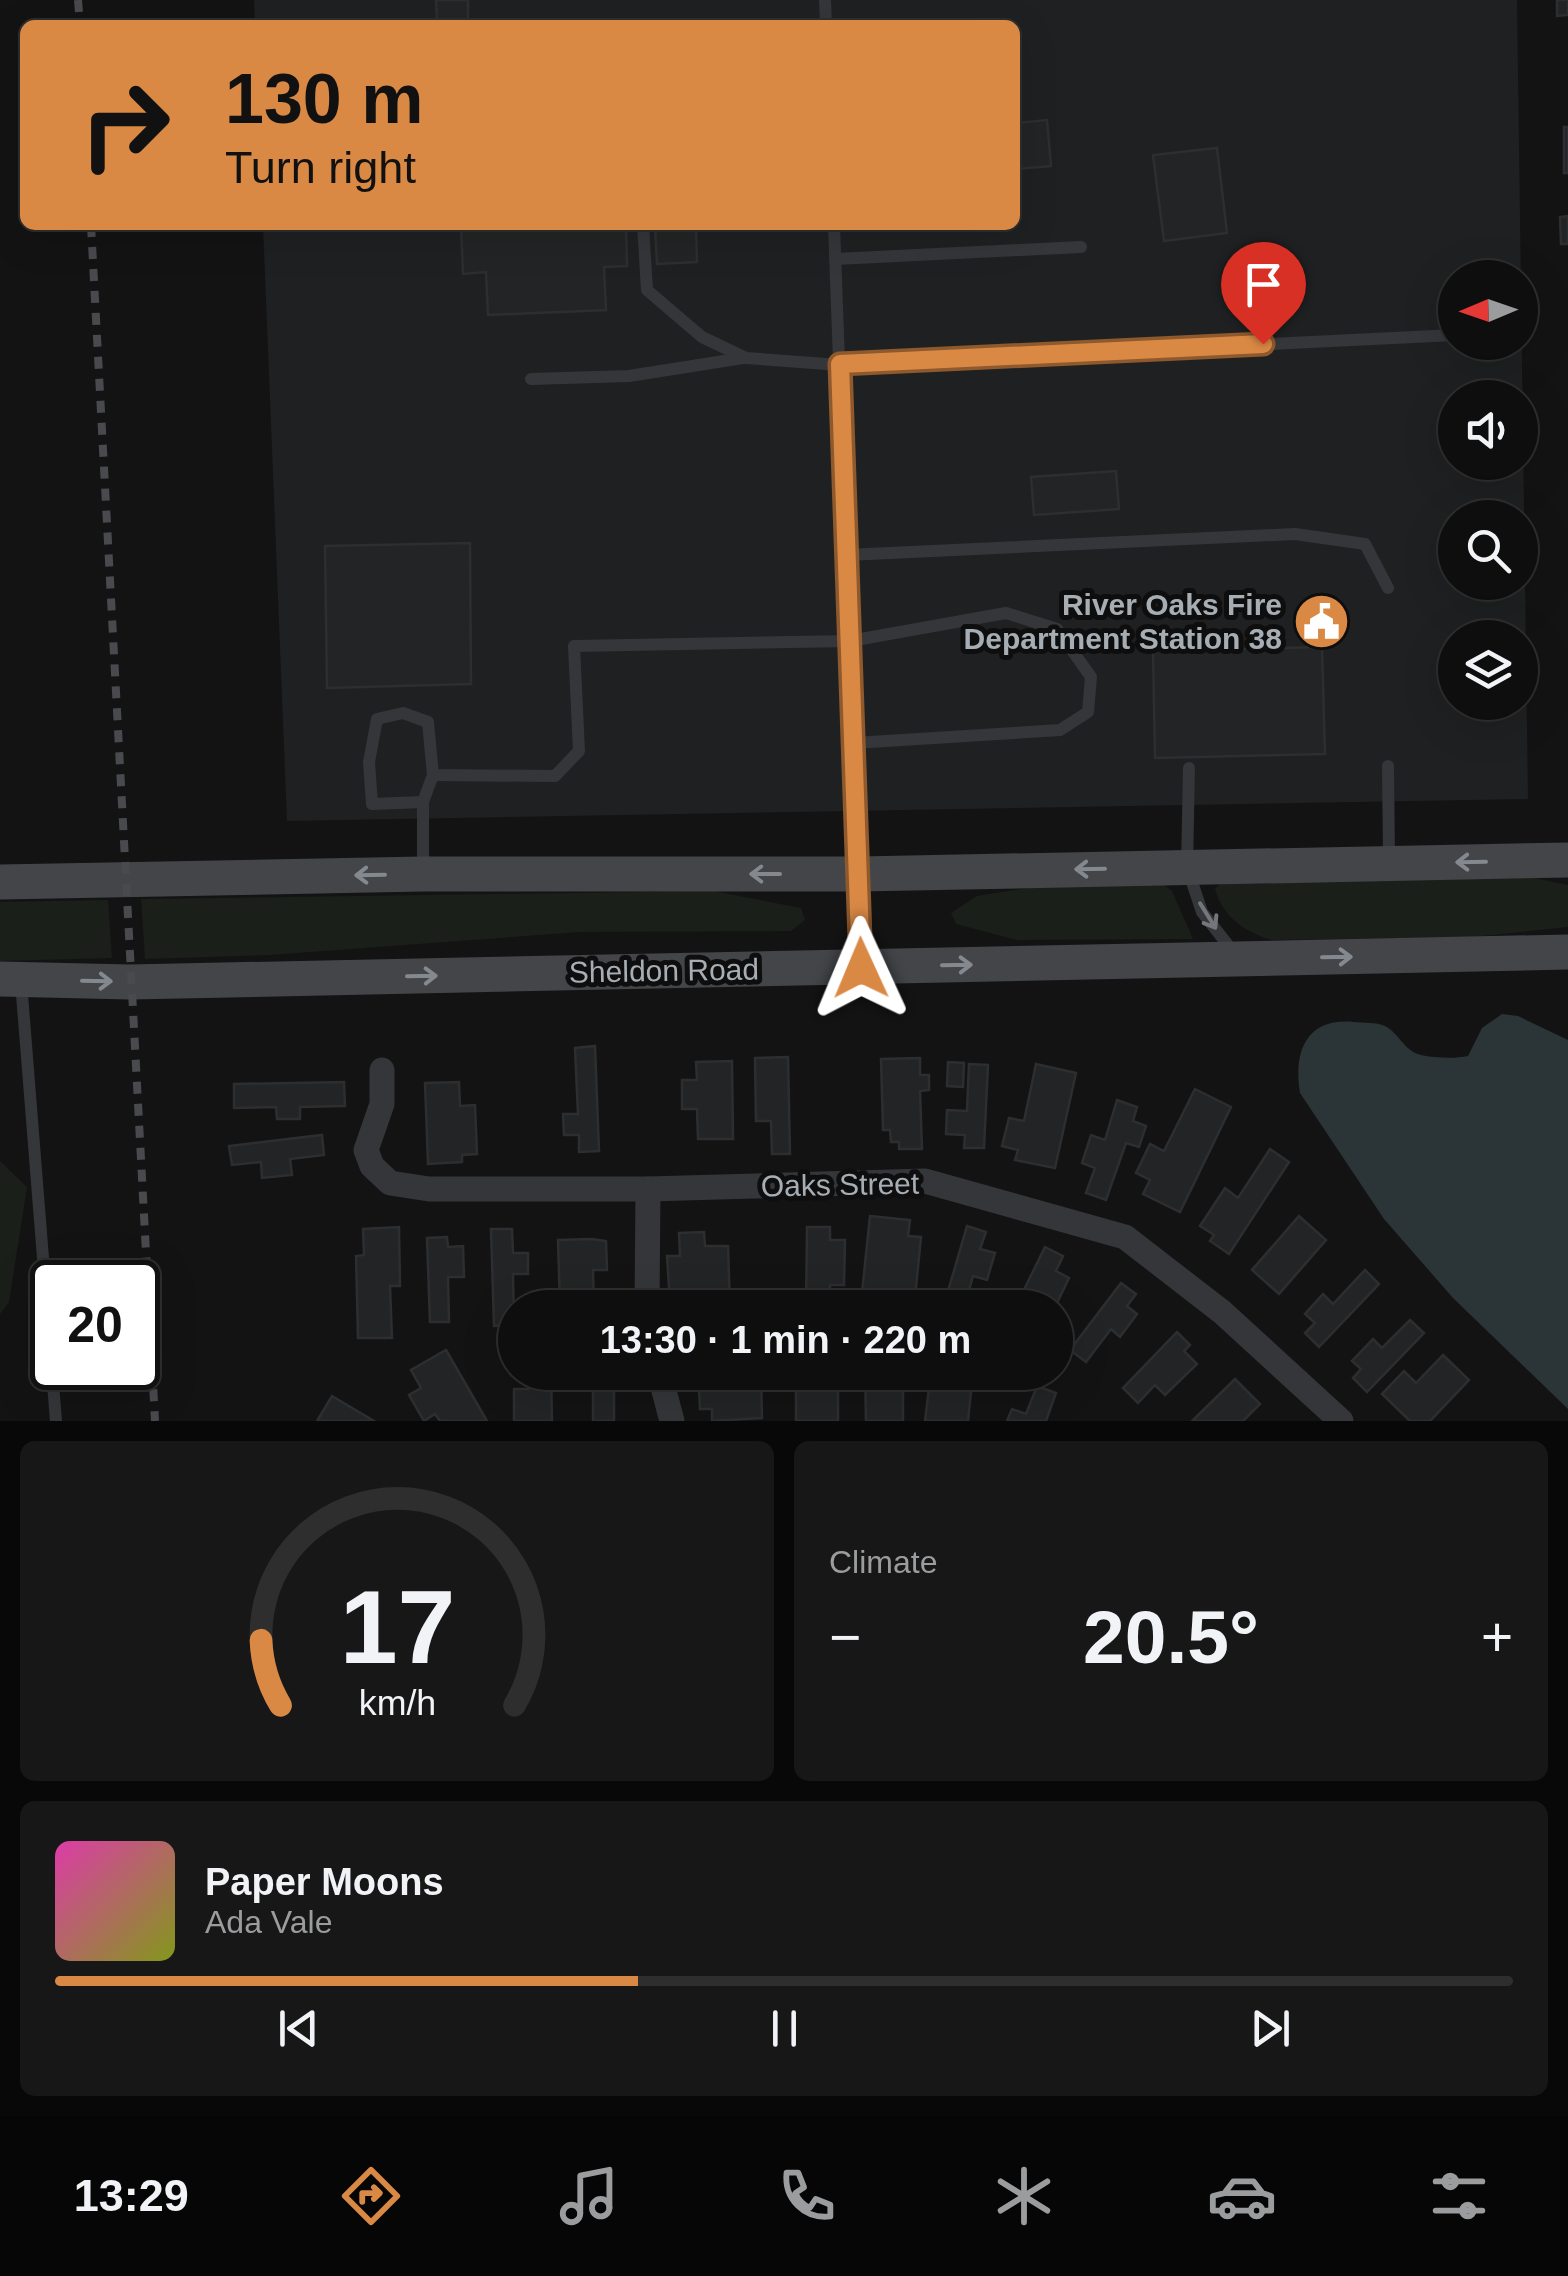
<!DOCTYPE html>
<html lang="en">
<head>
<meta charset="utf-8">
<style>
  :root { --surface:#0e0e0f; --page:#171718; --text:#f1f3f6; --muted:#9b9c9e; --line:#2e2e2f; --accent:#da8945 }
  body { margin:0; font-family:Helvetica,sans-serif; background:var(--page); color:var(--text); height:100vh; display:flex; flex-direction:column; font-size:38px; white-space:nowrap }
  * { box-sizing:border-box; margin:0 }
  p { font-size:32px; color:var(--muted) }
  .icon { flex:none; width:55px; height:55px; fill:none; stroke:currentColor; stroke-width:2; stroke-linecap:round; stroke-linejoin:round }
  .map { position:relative; height:1421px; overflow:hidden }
  .side { display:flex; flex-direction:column; gap:20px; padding:20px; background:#080808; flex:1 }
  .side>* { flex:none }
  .hud { position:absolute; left:20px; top:20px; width:1000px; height:210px; border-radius:15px; box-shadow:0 10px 40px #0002,0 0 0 2px var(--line); background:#da8945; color:#111; overflow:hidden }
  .needle { width:65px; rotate:268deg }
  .buttons { position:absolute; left:1438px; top:260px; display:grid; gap:20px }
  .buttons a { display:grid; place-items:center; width:100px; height:100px; border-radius:50%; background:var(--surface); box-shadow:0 10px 40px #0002,0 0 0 2px var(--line); font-size:50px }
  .speed { position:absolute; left:30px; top:1260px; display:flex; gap:20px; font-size:50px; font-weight:700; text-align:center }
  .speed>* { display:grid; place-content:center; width:130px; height:130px; border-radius:50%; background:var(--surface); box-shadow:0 10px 40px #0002,0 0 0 2px var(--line); line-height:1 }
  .speed .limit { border:5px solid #111; border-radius:15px; background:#fff; color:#111 }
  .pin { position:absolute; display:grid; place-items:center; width:85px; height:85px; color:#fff; margin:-102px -42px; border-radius:50% 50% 50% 0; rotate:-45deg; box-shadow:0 0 10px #0007 }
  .pin .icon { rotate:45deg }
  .me { position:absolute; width:110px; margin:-55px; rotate:359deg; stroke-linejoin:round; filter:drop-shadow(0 0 8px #0008) }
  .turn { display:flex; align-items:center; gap:35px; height:210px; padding:0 40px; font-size:45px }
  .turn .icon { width:130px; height:130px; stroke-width:2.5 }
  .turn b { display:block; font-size:70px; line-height:85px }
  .big { font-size:75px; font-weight:600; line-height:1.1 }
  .side .widget { flex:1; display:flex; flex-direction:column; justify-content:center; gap:15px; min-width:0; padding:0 35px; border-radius:15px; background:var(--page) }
  .side .dial { align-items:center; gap:0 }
  .dial svg { height:260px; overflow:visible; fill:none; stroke:var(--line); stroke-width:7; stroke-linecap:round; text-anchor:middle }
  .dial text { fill:var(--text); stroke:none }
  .song { display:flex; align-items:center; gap:30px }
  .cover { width:120px; height:120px; border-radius:15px; background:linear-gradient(135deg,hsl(320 70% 55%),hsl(70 70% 35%)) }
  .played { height:10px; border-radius:5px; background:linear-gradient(90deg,var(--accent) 40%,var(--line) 40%) }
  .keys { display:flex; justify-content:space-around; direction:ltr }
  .heat { display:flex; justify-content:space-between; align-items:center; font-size:55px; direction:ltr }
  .side .tiles { flex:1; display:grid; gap:20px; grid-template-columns:1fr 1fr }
  .widget:last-child { grid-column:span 2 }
  .trip { position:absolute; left:498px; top:1290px; width:575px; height:100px; border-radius:50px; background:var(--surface); box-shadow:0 10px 40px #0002,0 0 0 2px var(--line); font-weight:600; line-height:100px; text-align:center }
  .tab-bar { display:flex; height:160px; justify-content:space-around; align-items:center; background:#060606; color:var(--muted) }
  .tab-bar .icon { width:70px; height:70px }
  .tab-bar .active { color:var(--accent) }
  .tab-bar b { font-size:45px; color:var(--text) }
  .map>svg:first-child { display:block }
  .built { fill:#1f2021; fill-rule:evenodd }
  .green { fill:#1a1f1a }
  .water { fill:#2b3436 }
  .building { fill:#232425; stroke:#2d2e30; stroke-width:2.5 }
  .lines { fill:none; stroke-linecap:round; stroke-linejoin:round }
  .lane { stroke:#353639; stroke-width:12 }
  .street { stroke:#353639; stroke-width:25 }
  .secondary { stroke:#434549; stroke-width:35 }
  .rail { stroke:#484a4e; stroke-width:8; stroke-dasharray:12 10; stroke-linecap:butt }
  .oneway { stroke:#83898e }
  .oneway2 { stroke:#73777c }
  .route-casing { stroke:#8e592d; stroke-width:25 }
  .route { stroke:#da8945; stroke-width:18 }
  .labels { text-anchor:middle; stroke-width:10; stroke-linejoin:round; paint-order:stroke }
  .poi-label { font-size:30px; font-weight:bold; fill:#a6adb3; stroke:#0e0e0f; text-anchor:end }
  .street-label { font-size:30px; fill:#a6adb3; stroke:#0e0e0f }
</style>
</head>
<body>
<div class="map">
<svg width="1568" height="1421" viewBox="0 0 1568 1421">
  <rect width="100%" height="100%" fill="#131314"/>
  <!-- built -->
  <path class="built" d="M254,0H1517L1528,799L287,821L263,225H1015V25H255ZM1455,278H1520V342H1455ZM1455,398H1520V462H1455ZM1455,518H1520V582H1455ZM1455,638H1520V702H1455Z"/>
  <!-- green -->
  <g class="green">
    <path d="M1534,878L1568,885V927L1472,937L1272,940C1244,932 1223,917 1215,889L1223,881Z"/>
    <path d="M1047,885H1164L1172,891L1193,939L1017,940L956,924L951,913L977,896Z"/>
    <path d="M714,891L801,908L805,920L791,931L579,932L270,955L145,959L141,899Z"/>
    <path d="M108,900L112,958L0,961V902Z"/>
    <path d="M0,1161L27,1187L9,1302L0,1314Z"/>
  </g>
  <!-- water -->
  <path class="water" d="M1502,1014L1518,1016L1568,1040V1409L1453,1298L1384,1219L1300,1093C1293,1051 1307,1017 1354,1022C1363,1023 1376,1022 1385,1026C1399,1033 1404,1051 1421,1055C1435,1058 1454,1059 1468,1056L1482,1028Z"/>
  <!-- building -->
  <g class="building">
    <path d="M436,0H468V21L437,22Z"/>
    <path d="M1557,0H1568V15L1557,16Z"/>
    <path d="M1047,120L1051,166L1015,169V123Z"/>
    <rect x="1564" y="127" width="4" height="46"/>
    <path d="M1217,148L1227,233L1164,241L1153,155Z"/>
    <path d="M1568,216V244H1561L1560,217Z"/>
    <path d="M461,225H626L627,266L604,267L606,310L488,315L486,272L463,274Z"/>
    <path d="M655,225H696L697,262L657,264Z"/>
    <path d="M1116,471L1119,509L1034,515L1031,477Z"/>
    <path d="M470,543L471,684L327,688L325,546Z"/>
    <path d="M1322,647L1325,754L1155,758L1153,651Z"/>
    <path d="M595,1046L599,1151L579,1152V1135H564L563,1114H578L575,1048Z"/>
    <path d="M788,1057L790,1154H772L771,1121H756L755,1058Z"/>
    <path d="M920,1058V1075H929V1090L920,1091L922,1149H899V1142H891L890,1130H883L881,1059Z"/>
    <path d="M732,1061L733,1139H698L697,1109H682V1080H697L696,1062Z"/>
    <path d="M948,1062L964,1063L963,1087L947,1086Z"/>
    <path d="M969,1064L988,1065L984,1148H964L965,1135L946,1134L947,1110L967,1111Z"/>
    <path d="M1036,1064L1076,1073L1055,1168L1015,1160L1018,1150L1002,1146L1009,1118L1024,1121Z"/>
    <path d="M344,1082L345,1106L300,1107V1119H277L276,1107L234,1108V1084Z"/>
    <path d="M459,1082L460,1106L475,1105L477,1154L462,1155V1162L428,1164L425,1083Z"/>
    <path d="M1195,1089L1231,1107L1180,1212L1143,1194L1150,1180L1136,1173L1150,1144L1164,1151Z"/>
    <path d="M1117,1100L1137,1107L1133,1121L1146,1126L1139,1147L1126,1143L1106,1200L1086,1193L1095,1168L1082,1163L1091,1135L1105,1140Z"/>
    <path d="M322,1135L324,1155L290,1159L292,1175L262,1178L261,1162L232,1165L229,1146Z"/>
    <path d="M1270,1149L1289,1162L1229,1254L1210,1241L1214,1235L1200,1226L1225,1188L1238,1198Z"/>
    <path d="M870,1216L910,1220L908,1236L921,1237L914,1308H864L861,1302Z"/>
    <path d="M1299,1216L1326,1240L1279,1294L1252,1270Z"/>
    <path d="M967,1226L986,1232L980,1249L995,1253L987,1280L973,1276L964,1308H951L944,1305Z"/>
    <path d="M399,1227L400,1286H390L392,1338H358L356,1256L364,1255L363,1229Z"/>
    <path d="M807,1227H830V1240H845L844,1285H830V1308H806Z"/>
    <path d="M491,1229H512L513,1253H528V1274H513L514,1325L494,1326Z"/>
    <path d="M704,1232L705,1246H728L730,1308H687V1301L670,1302L667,1256H680L679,1233Z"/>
    <path d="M447,1237L448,1247L463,1246L464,1277H448L449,1322H430L427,1238Z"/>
    <path d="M592,1239L606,1241L607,1270H593L594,1308H560L558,1240Z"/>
    <path d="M1045,1247L1063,1256L1056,1271L1069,1278L1057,1303L1043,1296L1037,1308H1015Z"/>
    <path d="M1365,1270L1379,1284L1319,1347L1305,1333L1315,1323L1305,1314L1323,1294L1333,1304Z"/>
    <path d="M1121,1283L1136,1294L1127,1306L1137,1314L1120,1337L1111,1329L1086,1362L1070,1350Z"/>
    <path d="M1410,1320L1424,1333L1367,1392L1353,1378L1361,1369L1352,1361L1373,1339L1382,1348Z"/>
    <path d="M1177,1332L1190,1345L1184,1351L1197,1364L1165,1395L1155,1385L1138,1403L1123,1388Z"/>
    <path d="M446,1350L487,1421H440L435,1414L424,1421L409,1395L421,1388L411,1370Z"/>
    <path d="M1443,1355L1469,1380L1430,1421H1410L1382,1394L1404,1371L1416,1383Z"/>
    <path d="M528,1372H551L552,1421H514V1389H528Z"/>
    <rect x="593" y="1372" width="21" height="49"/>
    <path d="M796,1372H845V1384L838,1383V1421H796Z"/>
    <path d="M865,1372H918V1379H903V1421H866Z"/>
    <path d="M956,1372H973L968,1421H925L929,1388L954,1391Z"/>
    <path d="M761,1376L762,1418L712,1421V1409H700L699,1390L711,1389V1378Z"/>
    <path d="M1235,1379L1260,1404L1243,1421H1192Z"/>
    <path d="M1037,1386L1056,1393L1046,1421H1007L1012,1409L1026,1414Z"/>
    <path d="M332,1396L374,1421H317Z"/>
  </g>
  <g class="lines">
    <!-- lane -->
    <g class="lane">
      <path d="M825,0L826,25"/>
      <path d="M643,225L647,290L702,337L746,358L840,365L1455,335"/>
      <path d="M834,225L861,962"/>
      <path d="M835,259L1081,247"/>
      <path d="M531,379L629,376L743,358"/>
      <path d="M847,555L1295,534L1365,544L1388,588"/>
      <path d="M1388,766L1389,859"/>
      <path d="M1189,768L1187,867L1202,912L1235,954"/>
      <path d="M423,802L433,775"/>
      <path d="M423,872V802L372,804L369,762L377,719L403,713L428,722L433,775L555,776L579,751L574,646L850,641L1006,613L1057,629L1091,677L1088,712L1060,730L854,743"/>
      <path d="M21,982L56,1421"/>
    </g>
    <!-- street -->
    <g class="street">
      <path d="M382,1070V1104L366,1150L372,1166L390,1183L429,1189H648L925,1181L1125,1237L1222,1312L1341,1421"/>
      <path d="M647,1308L648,1189"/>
      <path d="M659,1372L672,1421"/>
    </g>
    <!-- secondary -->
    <g class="secondary">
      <path d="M0,882L423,874H860L1568,860"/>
      <path d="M0,979L130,982L1568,952"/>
    </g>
    <!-- rail -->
    <g class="rail">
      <path d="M78,0L80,25"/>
      <path d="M91,225L155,1421"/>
    </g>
  </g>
  <!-- one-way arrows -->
  <defs><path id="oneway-shaft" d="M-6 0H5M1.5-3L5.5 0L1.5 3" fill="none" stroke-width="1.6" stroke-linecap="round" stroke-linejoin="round" transform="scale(2.5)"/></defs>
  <g class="oneway">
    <use href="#oneway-shaft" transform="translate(1471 862) rotate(179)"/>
    <use href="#oneway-shaft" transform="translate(1090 869) rotate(179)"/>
    <use href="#oneway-shaft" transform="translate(765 874) rotate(180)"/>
    <use href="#oneway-shaft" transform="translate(370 875) rotate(179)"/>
    <use href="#oneway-shaft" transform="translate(1337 957) rotate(-1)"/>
    <use href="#oneway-shaft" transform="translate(957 965) rotate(-1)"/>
    <use href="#oneway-shaft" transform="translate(422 976) rotate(-1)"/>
    <use href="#oneway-shaft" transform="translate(97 981) rotate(1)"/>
  </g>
  <use class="oneway2" href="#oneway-shaft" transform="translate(1208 916) rotate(58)"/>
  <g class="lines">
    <defs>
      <path id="route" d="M861,968L840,364L1263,344"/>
    </defs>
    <!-- route casing -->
    <use href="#route" class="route-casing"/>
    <!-- route -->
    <use href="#route" class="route"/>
  </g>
  <!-- icons -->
  <defs>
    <symbol id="civic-disc" viewBox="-11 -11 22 22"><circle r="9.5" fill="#da8945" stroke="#0e0e0f"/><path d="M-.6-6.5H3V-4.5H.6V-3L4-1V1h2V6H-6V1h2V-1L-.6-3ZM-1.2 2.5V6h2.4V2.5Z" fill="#fff"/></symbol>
  </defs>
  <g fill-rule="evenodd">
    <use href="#civic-disc" x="1290" y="590" width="63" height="63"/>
  </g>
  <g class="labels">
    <!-- poi labels -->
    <g class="poi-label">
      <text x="1282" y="615">River Oaks Fire<tspan x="1282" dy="34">Department Station 38</tspan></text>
    </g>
    <!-- street labels -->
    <g class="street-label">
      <text transform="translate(664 971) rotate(-1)" y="10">Sheldon Road</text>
      <text transform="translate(840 1185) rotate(-1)" y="10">Oaks Street</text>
    </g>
  </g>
</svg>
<div class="buttons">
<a><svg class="needle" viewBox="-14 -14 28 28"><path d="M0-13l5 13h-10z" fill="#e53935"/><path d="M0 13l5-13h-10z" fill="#9b9c9e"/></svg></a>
<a><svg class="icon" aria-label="sound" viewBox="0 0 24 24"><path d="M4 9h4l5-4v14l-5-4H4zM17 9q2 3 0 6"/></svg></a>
<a><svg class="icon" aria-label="search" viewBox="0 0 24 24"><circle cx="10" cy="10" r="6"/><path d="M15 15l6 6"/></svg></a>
<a><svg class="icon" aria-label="layers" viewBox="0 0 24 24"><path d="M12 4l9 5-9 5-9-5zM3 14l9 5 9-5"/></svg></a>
</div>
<div class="speed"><div class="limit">20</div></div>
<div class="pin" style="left:1263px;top:344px;background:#d93025"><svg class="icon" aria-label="arrive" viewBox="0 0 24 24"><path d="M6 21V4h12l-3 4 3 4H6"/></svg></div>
<svg class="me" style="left:861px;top:968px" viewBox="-20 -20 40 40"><path d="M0-17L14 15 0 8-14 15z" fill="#da8945" stroke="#fff" stroke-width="4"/></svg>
<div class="trip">13:30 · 1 min · 220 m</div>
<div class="hud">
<div class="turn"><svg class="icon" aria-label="right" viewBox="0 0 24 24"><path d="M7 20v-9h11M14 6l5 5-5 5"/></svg><div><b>130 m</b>Turn right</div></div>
</div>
</div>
<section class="side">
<div class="tiles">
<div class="widget dial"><svg viewBox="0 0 100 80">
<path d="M14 69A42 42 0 1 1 86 69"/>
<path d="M14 69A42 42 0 0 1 8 49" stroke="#da8945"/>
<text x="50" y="56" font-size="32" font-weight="700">17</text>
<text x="50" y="72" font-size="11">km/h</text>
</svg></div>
<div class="widget"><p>Climate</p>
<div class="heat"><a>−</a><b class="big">20.5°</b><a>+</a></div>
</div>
<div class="widget">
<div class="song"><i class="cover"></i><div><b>Paper Moons</b><p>Ada Vale</p></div></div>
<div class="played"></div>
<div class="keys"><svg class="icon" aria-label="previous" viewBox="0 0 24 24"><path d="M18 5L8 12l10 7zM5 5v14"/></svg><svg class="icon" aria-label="pause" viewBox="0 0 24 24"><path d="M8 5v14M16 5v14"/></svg><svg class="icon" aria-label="next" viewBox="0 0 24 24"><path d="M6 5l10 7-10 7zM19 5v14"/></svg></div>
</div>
</div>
</section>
<nav class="tab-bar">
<b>13:29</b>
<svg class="icon active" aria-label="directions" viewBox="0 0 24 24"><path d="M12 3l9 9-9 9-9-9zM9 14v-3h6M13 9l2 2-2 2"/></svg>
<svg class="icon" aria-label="music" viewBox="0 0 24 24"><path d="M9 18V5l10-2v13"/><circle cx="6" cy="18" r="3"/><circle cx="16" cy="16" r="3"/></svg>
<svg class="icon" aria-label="phone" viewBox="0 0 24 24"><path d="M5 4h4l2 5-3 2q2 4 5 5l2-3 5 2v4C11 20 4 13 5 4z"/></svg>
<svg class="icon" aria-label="climate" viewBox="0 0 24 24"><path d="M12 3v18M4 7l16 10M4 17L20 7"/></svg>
<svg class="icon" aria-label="car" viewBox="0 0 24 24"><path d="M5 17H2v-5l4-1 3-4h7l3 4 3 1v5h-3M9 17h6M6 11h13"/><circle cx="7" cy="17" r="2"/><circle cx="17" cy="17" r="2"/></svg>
<svg class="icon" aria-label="filters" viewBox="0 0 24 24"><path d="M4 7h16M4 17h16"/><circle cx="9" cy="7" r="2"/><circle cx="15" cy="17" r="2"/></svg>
</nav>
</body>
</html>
